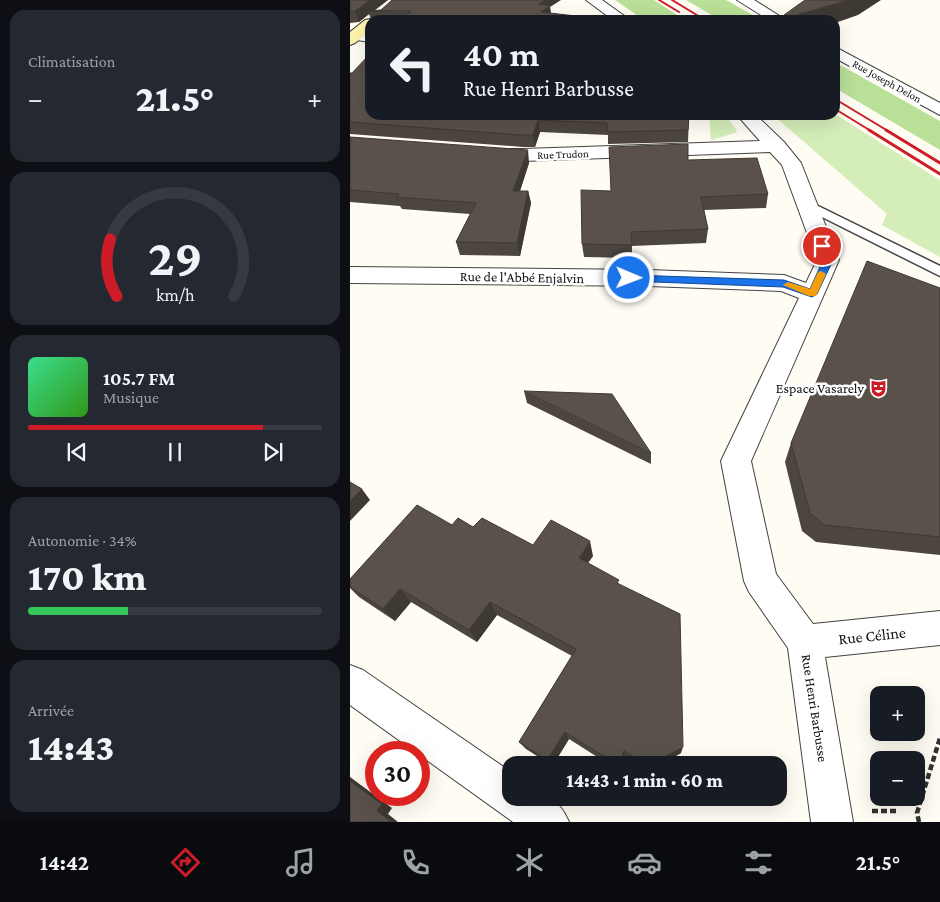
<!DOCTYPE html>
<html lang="fr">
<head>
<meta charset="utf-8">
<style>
  :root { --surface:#171b24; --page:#242831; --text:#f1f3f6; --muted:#9ea1a6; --line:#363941; --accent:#cd1c28 }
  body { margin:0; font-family:"Crimson Pro",serif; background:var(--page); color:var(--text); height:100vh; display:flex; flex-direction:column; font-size:19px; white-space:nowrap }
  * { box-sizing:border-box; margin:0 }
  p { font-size:16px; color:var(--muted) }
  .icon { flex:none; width:28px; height:28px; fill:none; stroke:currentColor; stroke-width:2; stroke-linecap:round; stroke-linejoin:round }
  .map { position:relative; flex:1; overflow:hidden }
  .details { display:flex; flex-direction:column; gap:10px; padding:10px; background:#0d0f14; width:350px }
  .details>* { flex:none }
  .banner { position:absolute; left:15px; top:15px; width:475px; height:105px; border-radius:15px; box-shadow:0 5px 20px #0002; background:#171b24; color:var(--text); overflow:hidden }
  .tools { position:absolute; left:520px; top:686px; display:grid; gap:10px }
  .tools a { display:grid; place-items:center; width:55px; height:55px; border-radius:10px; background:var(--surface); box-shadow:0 5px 20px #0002; font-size:25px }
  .speed { position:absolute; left:15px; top:741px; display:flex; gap:10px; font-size:25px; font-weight:700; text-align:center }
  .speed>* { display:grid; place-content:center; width:65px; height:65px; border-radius:50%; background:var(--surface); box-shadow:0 5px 20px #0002; line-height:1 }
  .speed .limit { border:8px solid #d22; background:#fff; color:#111 }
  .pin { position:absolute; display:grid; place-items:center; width:42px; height:42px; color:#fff; margin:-21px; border:2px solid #fff; border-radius:50%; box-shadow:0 1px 5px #0007 }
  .me { position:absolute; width:55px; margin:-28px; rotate:91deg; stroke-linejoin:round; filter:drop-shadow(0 0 4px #0008) }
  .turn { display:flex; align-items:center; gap:18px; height:105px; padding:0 15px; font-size:22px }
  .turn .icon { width:65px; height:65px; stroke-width:2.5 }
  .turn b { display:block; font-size:35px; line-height:42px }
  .big { font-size:38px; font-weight:800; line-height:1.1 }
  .details .tile { flex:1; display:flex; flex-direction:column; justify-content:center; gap:8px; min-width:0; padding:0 18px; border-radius:15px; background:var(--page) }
  .details .dial { align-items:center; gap:0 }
  .dial svg { height:130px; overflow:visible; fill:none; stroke:var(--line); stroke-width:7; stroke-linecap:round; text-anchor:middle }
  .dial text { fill:var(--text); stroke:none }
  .song { display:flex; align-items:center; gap:15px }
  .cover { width:60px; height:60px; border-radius:8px; background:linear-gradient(135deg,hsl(150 70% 55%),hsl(110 70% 35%)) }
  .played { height:5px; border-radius:2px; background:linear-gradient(90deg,var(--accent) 80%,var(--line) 80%) }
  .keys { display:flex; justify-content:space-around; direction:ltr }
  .heat { display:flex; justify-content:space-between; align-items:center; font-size:28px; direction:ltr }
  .charge { height:8px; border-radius:4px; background:linear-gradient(90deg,#34c759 34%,var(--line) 0) }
  .trip { position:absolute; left:152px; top:756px; width:285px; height:50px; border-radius:15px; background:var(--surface); box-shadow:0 5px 20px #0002; font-weight:800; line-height:50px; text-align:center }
  .dock { display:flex; height:80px; justify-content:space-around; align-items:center; background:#090b0e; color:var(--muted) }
  .dock .icon { width:35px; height:35px }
  .dock .current { color:var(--accent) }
  .dock b { font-size:22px; color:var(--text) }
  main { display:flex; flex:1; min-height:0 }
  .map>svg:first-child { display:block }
  .green { fill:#d5eeb9 }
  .forest { fill:#b9e097 }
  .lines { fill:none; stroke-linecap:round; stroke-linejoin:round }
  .lane-casing { stroke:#434343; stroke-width:3 }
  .street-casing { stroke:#434343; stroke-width:2 }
  .secondary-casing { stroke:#323232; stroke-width:2 }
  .path { stroke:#323232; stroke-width:4.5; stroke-dasharray:6 3; stroke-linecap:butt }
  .lane { fill:#fff; fill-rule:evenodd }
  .street { fill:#fff; fill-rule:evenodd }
  .secondary { fill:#fff4ae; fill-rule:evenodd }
  .rail-far1 { stroke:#cd1c28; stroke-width:2 }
  .rail { stroke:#cd1c28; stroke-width:3 }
  .wall { fill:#4d4640 }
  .shaded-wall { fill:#3f3934 }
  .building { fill:#5a514b; stroke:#3f3934 }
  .route { fill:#1a73e8; stroke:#114b97 }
  .slow { fill:#f59e0b }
  .labels { text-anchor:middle; stroke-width:5; stroke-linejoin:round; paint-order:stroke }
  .far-street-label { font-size:11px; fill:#101010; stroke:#fff }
  .street-label { font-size:14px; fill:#101010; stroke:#fff }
  .poi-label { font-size:14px; fill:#101010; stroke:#fff; text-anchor:end }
  .near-street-label { font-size:16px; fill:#101010; stroke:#fff }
</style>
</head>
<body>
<main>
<section class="details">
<div class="tile"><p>Climatisation</p>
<div class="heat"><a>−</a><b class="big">21.5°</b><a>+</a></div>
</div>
<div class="tile dial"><svg viewBox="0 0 100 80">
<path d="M14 69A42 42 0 1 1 86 69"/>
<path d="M14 69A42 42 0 0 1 10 34" stroke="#cd1c28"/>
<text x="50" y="56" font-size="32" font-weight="700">29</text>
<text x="50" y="72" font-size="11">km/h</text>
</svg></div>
<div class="tile">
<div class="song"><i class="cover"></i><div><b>105.7 FM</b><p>Musique</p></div></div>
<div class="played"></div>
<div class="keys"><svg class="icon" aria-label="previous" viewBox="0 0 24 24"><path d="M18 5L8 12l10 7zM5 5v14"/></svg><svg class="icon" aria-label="pause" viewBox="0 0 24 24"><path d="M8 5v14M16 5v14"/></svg><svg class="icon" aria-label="next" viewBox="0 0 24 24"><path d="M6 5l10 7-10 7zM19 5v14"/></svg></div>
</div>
<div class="tile"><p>Autonomie · 34%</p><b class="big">170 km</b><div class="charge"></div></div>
<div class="tile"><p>Arrivée</p><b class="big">14:43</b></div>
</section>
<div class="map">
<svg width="590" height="822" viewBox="0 0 590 822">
  <rect width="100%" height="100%" fill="#fffdf3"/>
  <!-- green -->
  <g class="green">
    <path d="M485,114L590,180V257L532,225L537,214L423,115Z"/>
    <path d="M359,115H374L387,130L385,133L361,140Z"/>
  </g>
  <!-- forest -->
  <g class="forest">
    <path d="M265,0H304L335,20H294Z"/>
    <path d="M336,0H376L412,20H370Z"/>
    <path d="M485,62L590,121V150L485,88Z"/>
  </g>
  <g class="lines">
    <defs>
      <path id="lane" d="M456,200L590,266V276L452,207L450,204Z"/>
      <g id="street">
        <path d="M236,0H252L280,20H263Z"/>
        <path d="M387,0H404L436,20H419Z"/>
        <path d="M5,31L20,32V42L0,39V33Z"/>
        <path d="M485,47L590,103V115L485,58Z"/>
        <path d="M387,115H406L434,142L451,163L489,260L401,461L426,574L463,624L590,611V645L475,657L503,822H461L438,648L399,592L394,581L371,461L449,298L431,291L298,286L0,283V267L298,270L434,275L456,283L467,260L432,165L420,152L173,161L135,157L133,153L135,149H173L410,141Z"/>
        <path d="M0,665L13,670L161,772V798C190,798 206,791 219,822H163L0,705Z"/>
      </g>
      <path id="secondary" d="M20,19L25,20H20V31L5,43L0,45V32L15,20Z"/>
    </defs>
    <!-- lane casing -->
    <use href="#lane" class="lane-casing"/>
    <!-- street casing -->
    <use href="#street" class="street-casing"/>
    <!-- secondary casing -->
    <use href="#secondary" class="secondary-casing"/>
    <!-- path -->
    <g class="path">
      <path d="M522,811H546"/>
      <path d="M569,822L567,813L590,738"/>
    </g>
    <!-- lane -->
    <use href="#lane" class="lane"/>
    <!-- street -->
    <use href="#street" class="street"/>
    <!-- secondary -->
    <use href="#secondary" class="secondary"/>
    <!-- rail-far1 -->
    <g class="rail-far1">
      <path d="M309,0L329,12"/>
      <path d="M322,0L355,20"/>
      <path d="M485,99L538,131"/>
      <path d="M485,109L521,131"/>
    </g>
    <!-- rail -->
    <g class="rail">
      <path d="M519,130L590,174"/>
      <path d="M536,130L590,163"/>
    </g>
  </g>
  <!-- wall -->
  <g class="wall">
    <path d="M0,0H38L24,11L200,7L201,13L252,20H21L19,14L9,22L0,23Z"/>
    <path d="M0,73L339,115L338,142L258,144V135L190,132L185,147H173L0,134Z"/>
    <path d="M0,137L179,163L170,191H178L181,203L170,256L110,255L106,242L120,214L52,209L50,206L0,202Z"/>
    <path d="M338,160L418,194L416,208L354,210L358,229L356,243L282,246V258L234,257L232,244L261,191Z"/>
    <path d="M590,288V555L466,542L452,531L435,462L441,443Z"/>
    <path d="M174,391L301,453V464L177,403Z"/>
    <path d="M102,525L123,527L183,545L243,556L238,563L269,584L331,753L310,765H287L275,758L272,765H260L219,739L203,765H201L176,749L169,742L222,656L147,615L127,642L61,602L45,621L9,597L0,588V579Z"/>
  </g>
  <!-- shaded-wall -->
  <g class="shaded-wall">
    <path d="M20,0H38L23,11H18L19,14L9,22L5,11Z"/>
    <path d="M194,0H211L200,7L201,17L192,20L189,4Z"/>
    <path d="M498,0H531L508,15L485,23V20H436V18Z"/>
    <path d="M188,120L190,132L185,147L183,135Z"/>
    <path d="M178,150L179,163L166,203L163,191Z"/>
    <path d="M178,191L181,203L170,256L167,243Z"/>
    <path d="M12,489L20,500L0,521V501Z"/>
    <path d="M240,541L243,556L231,572L229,558Z"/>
    <path d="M50,589L61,602L45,621L33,609Z"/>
    <path d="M140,602L147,615L127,642L119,630Z"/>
    <path d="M215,732L219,739L203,765H201L197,760Z"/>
    <path d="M333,747L331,753L310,765H300Z"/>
    <path d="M274,751L275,758L272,765H268Z"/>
    <path d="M0,777L42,808L38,814L48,822H41L27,811L0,781Z"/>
  </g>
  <!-- building -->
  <g class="building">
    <path d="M0,0H20L5,11L0,12Z"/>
    <path d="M42,0H194L189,4L200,6L191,12L252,19L52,20L61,11H18L31,10Z"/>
    <path d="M455,0H498L436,18L434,15Z"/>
    <path d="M20,54V115H339L338,130L258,132L257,123L188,120L183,135H171L0,122V73H2Z"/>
    <path d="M0,137L178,150L163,191H178L167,243L106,242L126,203L47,197L49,194L0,190Z"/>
    <path d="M338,144V160L407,158L418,194L351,197L358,229L281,232L282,245L232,244L231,190L261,191L259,147Z"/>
    <path d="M517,261L590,288V537L474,525L460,513L441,443Z"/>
    <path d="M174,391L262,394L301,453Z"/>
    <path d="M0,482L12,489L0,501Z"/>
    <path d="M67,505L102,525L108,518L123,527L132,518L183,545L201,520L240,541L229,558L269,580L267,583L330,614L333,747L300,765H297L274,751L268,765L215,732L197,760L169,742L226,649L140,602L119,630L50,589L33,609L0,587V579Z"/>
    <path d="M0,781L32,804L27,811L41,822H0Z"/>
  </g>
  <!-- route -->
  <path class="route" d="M472,243L477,246L483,260L467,294L462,297L433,287L279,281L274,278L279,275L434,280L460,289L473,260L468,246Z"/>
  <!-- slow -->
  <path class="slow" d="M471,271L476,274L466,296H459L433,285L438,282L460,289L468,272Z"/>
  <!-- icons -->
  <defs>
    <symbol id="theatre-bare" viewBox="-9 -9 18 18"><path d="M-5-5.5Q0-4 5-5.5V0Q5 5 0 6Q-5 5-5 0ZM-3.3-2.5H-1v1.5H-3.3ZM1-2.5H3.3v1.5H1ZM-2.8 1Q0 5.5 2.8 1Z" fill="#cd1c28" stroke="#fff" stroke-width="2.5" paint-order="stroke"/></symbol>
  </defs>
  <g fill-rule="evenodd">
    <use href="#theatre-bare" x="516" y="376" width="25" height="25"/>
  </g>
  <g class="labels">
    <!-- far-street labels -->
    <g class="far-street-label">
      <text transform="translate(537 81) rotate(29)" y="4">Rue Joseph Delon</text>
      <text transform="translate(213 154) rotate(-2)" y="4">Rue Trudon</text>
    </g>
    <!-- street labels -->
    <g class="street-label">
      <text transform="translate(172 277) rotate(1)" y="5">Rue de l'Abbé Enjalvin</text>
      <text transform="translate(465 708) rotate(81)" y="5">Rue Henri Barbusse</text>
    </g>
    <!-- poi labels -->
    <g class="poi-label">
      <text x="514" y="393">Espace Vasarely</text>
    </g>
    <!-- near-street labels -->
    <g class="near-street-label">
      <text transform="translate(522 635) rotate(-6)" y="6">Rue Céline</text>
    </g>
  </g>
</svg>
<div class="tools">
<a>+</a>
<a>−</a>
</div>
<div class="speed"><div class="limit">30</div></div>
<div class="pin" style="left:472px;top:246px;background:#d93025"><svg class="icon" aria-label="arrive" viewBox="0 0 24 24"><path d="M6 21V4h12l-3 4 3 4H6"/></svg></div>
<svg class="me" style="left:279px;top:278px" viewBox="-20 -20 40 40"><circle r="17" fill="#1a73e8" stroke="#fff" stroke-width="3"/><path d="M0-11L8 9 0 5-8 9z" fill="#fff"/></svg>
<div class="trip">14:43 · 1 min · 60 m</div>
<div class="banner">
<div class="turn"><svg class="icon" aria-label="left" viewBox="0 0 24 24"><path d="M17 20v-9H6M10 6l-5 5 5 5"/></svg><div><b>40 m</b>Rue Henri Barbusse</div></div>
</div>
</div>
</main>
<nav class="dock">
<b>14:42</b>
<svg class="icon current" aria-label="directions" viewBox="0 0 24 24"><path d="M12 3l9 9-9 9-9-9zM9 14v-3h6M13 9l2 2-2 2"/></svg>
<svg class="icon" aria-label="music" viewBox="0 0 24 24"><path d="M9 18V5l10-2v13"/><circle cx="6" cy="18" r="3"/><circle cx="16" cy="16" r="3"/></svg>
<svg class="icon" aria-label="phone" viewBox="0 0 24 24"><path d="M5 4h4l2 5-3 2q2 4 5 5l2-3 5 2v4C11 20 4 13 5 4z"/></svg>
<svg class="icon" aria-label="climate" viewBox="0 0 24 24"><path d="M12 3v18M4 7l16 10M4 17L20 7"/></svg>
<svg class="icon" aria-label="car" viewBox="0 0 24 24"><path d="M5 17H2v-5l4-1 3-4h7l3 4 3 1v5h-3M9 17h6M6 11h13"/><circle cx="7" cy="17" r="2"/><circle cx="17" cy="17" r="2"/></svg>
<svg class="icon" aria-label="filters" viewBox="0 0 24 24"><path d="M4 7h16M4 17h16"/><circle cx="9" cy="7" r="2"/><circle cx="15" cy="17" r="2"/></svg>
<b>21.5°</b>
</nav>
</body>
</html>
